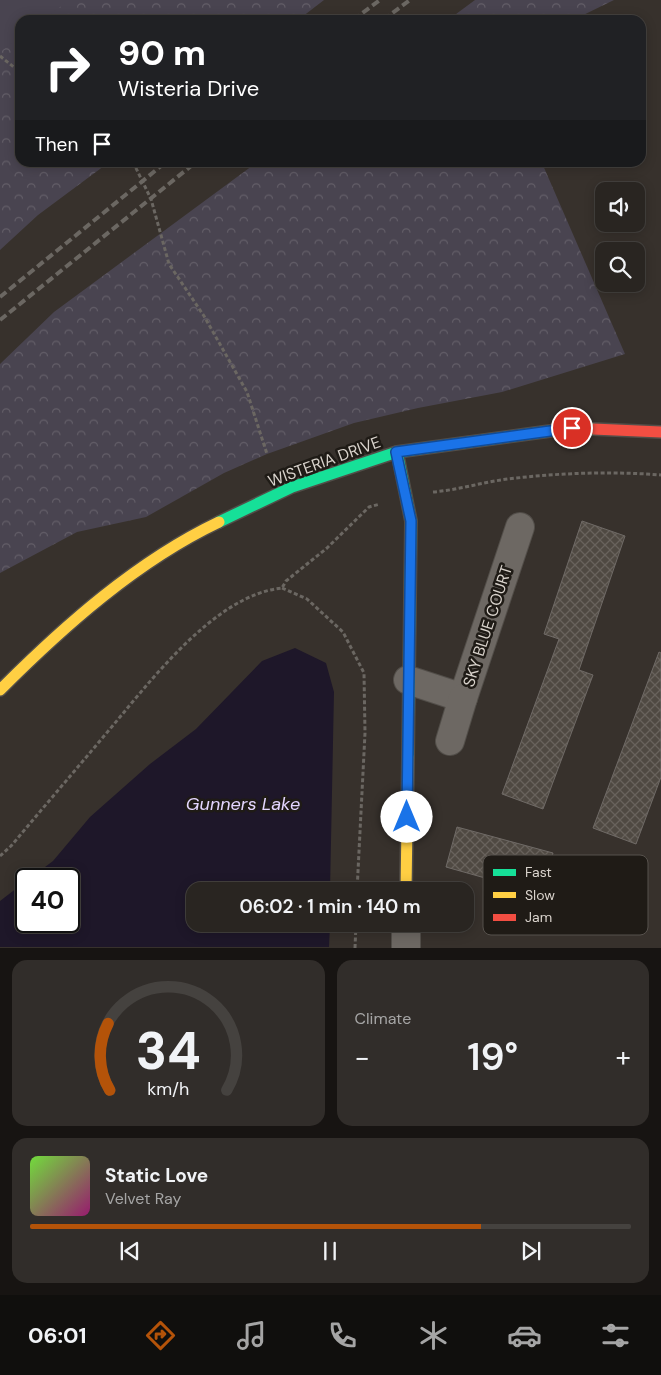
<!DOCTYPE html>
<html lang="en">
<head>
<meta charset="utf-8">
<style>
  :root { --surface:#292521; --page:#312d2a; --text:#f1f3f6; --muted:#a5a5a5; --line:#45423f; --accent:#b45309 }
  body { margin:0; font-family:"DM Sans",sans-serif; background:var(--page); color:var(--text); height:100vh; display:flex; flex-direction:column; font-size:19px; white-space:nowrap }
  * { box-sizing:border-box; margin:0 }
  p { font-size:16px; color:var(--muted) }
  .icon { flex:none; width:28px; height:28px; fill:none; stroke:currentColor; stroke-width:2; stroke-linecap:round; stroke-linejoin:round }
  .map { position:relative; height:948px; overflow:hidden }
  .side { display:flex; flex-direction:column; gap:12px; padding:12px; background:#171412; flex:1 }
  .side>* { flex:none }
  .banner { position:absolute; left:15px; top:15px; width:631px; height:152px; border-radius:15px; box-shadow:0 2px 12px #0003,0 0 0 1px var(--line); background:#202124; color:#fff; overflow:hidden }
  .controls { position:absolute; left:595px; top:182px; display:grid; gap:10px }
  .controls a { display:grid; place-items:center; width:50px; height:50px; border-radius:10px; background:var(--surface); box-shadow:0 2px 12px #0003,0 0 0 1px var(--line); font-size:25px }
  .speed { position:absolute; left:15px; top:868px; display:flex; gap:10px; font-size:25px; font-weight:700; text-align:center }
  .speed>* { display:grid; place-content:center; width:65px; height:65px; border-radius:50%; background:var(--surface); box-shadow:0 2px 12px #0003,0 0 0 1px var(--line); line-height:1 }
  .speed .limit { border:2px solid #111; border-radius:8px; background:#fff; color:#111 }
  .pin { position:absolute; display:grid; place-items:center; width:42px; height:42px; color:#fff; margin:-21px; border:2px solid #fff; border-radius:50%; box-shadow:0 1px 5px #0007 }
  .me { position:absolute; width:55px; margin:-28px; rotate:0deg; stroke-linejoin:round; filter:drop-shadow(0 0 4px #0008) }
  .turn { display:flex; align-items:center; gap:18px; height:105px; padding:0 20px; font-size:22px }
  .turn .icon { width:65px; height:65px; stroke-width:2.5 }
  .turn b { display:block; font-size:35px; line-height:42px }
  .then { display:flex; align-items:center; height:48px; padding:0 20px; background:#0003; gap:10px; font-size:19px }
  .big { font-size:38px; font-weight:600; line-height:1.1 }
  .side .widget { flex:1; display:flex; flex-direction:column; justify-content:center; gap:8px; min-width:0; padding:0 18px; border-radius:15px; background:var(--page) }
  .side .dial { align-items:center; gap:0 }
  .dial svg { height:130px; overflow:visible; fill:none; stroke:var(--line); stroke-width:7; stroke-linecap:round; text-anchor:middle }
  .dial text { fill:var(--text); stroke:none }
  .song { display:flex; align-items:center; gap:15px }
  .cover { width:60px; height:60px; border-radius:8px; background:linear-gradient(135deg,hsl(100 70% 55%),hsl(320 70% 35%)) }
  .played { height:5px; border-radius:2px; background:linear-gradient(90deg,var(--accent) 75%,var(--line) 75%) }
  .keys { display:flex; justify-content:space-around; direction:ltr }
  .heat { display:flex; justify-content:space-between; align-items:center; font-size:28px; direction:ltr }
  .side .tiles { flex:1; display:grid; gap:12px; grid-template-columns:1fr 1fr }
  .widget:last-child { grid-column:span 2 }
  .trip { position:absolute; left:186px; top:882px; width:288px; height:50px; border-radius:15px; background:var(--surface); box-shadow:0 2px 12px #0003,0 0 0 1px var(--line); font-weight:600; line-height:50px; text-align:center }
  .tabs { display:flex; height:80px; justify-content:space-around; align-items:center; background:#100f0d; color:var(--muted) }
  .tabs .icon { width:35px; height:35px }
  .tabs .current { color:var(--accent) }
  .tabs b { font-size:22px; color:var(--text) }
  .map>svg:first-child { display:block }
  .forest { fill:url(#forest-crowns) }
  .park { fill:#494450 }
  .water { fill:#1e1729 }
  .building { fill:url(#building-cross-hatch); stroke:#6f6a66 }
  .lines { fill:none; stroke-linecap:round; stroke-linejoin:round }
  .street-casing { stroke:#524e49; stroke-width:30 }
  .fast-casing { stroke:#524e49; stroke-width:14 }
  .slow-casing { stroke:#524e49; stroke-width:14 }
  .jam-casing { stroke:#524e49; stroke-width:14 }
  .path { stroke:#6b6762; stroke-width:3; stroke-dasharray:4 2.5; stroke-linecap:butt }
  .street { stroke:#6d6863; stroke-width:28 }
  .fast { stroke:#16e098; stroke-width:11 }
  .slow { stroke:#ffcf43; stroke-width:11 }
  .jam { stroke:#f24e42; stroke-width:11 }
  .rail { stroke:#6b6762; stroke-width:4; stroke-dasharray:8 4; stroke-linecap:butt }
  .route-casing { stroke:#114b97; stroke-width:12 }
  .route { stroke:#1a73e8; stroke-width:9 }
  .labels { text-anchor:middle; stroke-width:5; stroke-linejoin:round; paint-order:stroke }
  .street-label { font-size:16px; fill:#d9d3cc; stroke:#1f1b16 }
  .water-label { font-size:18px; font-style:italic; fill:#e4d6ff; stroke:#1f1b16 }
  .key { fill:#1f1b16; stroke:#57524d; stroke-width:1 }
  .key-label { font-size:14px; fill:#d9d3cc }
</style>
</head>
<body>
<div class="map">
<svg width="661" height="948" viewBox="0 0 661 948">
  <defs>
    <pattern id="forest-crowns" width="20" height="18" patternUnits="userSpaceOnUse" patternTransform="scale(1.25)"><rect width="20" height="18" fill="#494450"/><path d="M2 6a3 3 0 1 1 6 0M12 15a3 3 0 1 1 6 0" fill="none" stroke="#635e68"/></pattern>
    <pattern id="building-cross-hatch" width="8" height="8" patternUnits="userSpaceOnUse" patternTransform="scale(1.25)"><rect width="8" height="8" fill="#4f4942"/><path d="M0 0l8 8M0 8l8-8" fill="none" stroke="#68625c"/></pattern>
  </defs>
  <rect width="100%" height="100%" fill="#37312c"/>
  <!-- forest -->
  <g class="forest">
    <path d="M41,0H324L298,20H20V162L108,163L38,215L0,250V32Z"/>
    <path d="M475,0H614L573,20H448Z"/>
    <path d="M256,163H542L625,354L502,392L418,408L354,423L267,454L224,473L146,517L77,532L0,573V364L54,312Z"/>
  </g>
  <!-- park -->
  <path class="park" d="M0,0H69L43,20H20V37L0,52Z"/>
  <!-- water -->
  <path class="water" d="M295,648L326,663L334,692L330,891H195V924H330L329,947H0V901L26,881V921H69V879H29L53,861L90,817L150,764L196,729L262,661Z"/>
  <!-- building -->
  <g class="building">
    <path d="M582,521L625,536L579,670L593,675L543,809L502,794L559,639L544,634Z"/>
    <path d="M659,652L661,653V777L636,844L593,828Z"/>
    <path d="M457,827L553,853L542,894L446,867Z"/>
  </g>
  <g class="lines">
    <defs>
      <g id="street">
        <path d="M408,680L463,698L520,527"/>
        <path d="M450,741L463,698"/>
        <path d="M406,948V924"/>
      </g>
      <g id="fast">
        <path d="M397,452L411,521L408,757"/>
        <path d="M219,522L292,487L397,452L572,428L593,429"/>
      </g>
      <g id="slow">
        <path d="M0,690C64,626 137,561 219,522"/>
        <path d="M406,891L408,757"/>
      </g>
      <path id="jam" d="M593,429L661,432"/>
    </defs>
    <!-- street casing -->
    <use href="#street" class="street-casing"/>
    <!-- fast casing -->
    <use href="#fast" class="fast-casing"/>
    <!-- slow casing -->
    <use href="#slow" class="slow-casing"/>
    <!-- jam casing -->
    <use href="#jam" class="jam-casing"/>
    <!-- path -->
    <g class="path">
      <path d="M0,56L20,72"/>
      <path d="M133,162L151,199L169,264L204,316L247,392L267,454"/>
      <path d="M433,492C458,490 483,482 508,479C558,473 610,471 661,475"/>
      <path d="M282,588L307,599L343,632L364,673L365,733L357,891"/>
      <path d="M0,856L11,846C42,809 73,773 104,736C147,686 213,595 282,588L286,581L327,548L369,507L380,504"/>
      <path d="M355,948L356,924"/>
    </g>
    <!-- street -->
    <use href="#street" class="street"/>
    <!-- fast -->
    <use href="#fast" class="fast"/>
    <!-- slow -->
    <use href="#slow" class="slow"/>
    <!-- jam -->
    <use href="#jam" class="jam"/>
    <!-- rail -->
    <g class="rail">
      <path d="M353,20L380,0"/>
      <path d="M383,20L410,0"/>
      <path d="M0,297L166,162"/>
      <path d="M0,320L196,162"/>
    </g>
  </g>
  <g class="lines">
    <defs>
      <path id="route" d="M407,817L411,521L396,452L572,428"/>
    </defs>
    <!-- route casing -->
    <use href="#route" class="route-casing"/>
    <!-- route -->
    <use href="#route" class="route"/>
  </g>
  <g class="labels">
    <!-- street labels -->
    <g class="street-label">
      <text transform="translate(324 461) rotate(-20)" y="6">WISTERIA DRIVE</text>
      <text transform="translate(487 626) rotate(-72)" y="6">SKY BLUE COURT</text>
    </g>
    <!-- water labels -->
    <g class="water-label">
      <text x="243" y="810">Gunners Lake</text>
    </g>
  </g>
  <!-- legend -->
  <rect x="483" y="855" width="165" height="80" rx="8" class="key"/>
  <rect x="493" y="869" width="23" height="7" fill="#16e098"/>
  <rect x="493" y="892" width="23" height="6" fill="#ffcf43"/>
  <rect x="493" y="914" width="23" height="7" fill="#f24e42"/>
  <g class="key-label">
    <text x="525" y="877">Fast</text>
    <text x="525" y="900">Slow</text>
    <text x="525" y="922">Jam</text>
  </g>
</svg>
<div class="controls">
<a><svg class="icon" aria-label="sound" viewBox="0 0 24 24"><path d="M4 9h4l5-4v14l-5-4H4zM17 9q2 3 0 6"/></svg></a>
<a><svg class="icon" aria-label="search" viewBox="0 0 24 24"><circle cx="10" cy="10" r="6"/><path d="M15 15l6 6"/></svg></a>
</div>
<div class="speed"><div class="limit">40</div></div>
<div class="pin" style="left:572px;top:428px;background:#d93025"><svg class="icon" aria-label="arrive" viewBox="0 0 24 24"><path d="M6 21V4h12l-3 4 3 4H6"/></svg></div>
<svg class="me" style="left:407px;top:817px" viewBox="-20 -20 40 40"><circle r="19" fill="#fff"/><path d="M0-13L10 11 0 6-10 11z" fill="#1a73e8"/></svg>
<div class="trip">06:02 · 1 min · 140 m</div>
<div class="banner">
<div class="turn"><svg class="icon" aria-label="right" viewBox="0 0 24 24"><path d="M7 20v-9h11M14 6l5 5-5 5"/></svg><div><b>90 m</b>Wisteria Drive</div></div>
<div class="then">Then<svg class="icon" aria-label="arrive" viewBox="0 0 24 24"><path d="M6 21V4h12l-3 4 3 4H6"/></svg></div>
</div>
</div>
<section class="side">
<div class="tiles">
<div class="widget dial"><svg viewBox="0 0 100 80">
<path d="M14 69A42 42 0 1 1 86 69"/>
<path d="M14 69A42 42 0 0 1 13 28" stroke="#b45309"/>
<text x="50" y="56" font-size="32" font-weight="700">34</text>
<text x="50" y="72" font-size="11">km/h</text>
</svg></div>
<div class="widget"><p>Climate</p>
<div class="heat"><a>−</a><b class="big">19°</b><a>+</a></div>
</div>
<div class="widget">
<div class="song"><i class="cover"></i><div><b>Static Love</b><p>Velvet Ray</p></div></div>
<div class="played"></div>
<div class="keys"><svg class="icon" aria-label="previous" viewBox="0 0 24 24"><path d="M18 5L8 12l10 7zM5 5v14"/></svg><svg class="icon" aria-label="pause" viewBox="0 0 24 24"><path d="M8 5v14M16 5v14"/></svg><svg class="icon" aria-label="next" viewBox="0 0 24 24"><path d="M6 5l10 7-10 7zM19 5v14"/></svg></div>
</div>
</div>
</section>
<nav class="tabs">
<b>06:01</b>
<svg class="icon current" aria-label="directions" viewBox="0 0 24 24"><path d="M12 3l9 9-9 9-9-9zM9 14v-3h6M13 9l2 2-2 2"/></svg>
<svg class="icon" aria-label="music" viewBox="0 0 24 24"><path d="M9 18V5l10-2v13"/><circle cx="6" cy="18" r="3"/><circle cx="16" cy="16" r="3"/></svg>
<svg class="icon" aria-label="phone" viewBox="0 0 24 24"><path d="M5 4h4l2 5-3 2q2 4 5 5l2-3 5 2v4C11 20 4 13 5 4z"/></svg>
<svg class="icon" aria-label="climate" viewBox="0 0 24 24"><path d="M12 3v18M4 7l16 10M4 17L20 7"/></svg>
<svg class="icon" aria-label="car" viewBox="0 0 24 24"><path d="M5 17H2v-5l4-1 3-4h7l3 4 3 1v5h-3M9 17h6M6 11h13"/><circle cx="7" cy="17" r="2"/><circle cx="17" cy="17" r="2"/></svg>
<svg class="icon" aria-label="filters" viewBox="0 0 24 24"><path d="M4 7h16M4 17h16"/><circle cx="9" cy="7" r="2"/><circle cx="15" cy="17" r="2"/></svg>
</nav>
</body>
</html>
